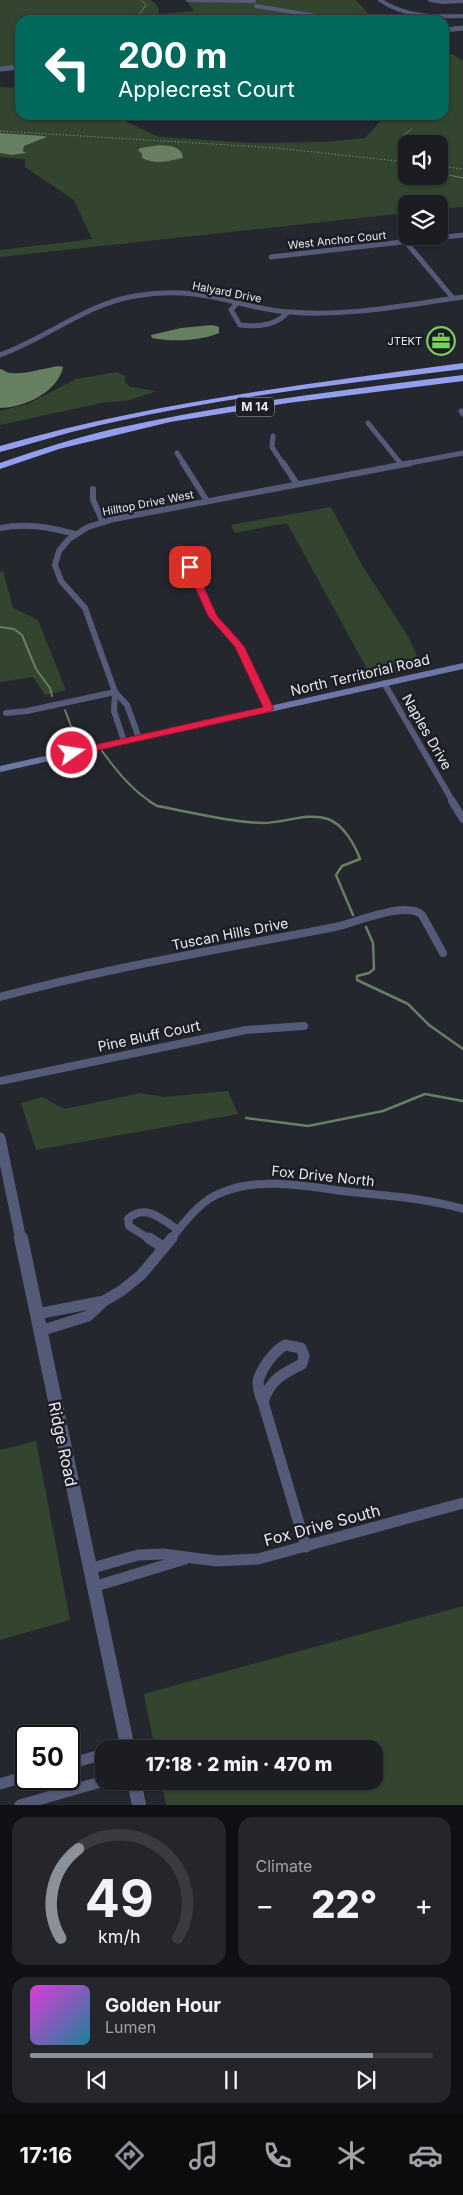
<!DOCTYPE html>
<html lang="en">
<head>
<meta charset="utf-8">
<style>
  :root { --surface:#1c1d23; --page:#25262b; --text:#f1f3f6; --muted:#a0a2a6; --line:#3a3b41; --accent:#8c9099 }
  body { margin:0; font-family:Inter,sans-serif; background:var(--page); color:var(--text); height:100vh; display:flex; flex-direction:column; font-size:19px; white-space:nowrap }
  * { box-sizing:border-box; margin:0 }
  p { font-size:16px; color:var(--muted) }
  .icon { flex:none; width:28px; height:28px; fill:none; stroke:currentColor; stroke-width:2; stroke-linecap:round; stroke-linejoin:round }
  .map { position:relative; height:1805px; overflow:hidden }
  .side { display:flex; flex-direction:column; gap:12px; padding:12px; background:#0f1013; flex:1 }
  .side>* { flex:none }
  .banner { position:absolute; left:15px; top:15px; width:434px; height:105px; border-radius:15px; box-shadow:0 1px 4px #0004,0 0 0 1px var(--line); background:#00695c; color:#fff; overflow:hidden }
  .controls { position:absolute; left:398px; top:135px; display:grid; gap:10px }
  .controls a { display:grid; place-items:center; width:50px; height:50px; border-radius:10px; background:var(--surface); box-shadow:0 1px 4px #0004,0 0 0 1px var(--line); font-size:25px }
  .speed { position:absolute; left:15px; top:1725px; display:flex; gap:10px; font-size:25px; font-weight:700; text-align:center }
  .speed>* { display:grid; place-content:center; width:65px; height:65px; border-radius:50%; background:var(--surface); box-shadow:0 1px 4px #0004,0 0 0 1px var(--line); line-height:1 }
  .speed .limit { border:2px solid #111; border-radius:8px; background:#fff; color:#111 }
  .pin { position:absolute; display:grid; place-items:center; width:42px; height:42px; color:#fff; margin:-21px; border-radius:10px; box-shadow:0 2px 8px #0006 }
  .me { position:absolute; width:55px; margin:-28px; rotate:77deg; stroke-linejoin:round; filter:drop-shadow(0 0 4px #0008) }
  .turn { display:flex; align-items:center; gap:18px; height:105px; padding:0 20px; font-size:22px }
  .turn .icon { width:65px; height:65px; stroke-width:2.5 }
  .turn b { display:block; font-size:35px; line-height:42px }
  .big { font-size:38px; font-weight:800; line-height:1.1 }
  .side .card { flex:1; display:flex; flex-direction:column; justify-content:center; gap:8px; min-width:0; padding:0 18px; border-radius:15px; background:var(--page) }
  .side .dial { align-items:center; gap:0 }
  .dial svg { height:130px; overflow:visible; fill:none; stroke:var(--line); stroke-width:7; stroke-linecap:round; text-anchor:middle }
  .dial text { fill:var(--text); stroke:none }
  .song { display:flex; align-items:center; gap:15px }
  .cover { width:60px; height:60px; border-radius:8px; background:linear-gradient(135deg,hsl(300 70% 55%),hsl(190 70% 35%)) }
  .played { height:5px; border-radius:2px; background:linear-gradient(90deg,var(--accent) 85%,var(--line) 85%) }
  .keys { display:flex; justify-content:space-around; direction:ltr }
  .heat { display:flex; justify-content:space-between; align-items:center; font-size:28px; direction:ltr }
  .side .tiles { flex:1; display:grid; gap:12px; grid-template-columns:1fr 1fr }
  .card:last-child { grid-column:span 2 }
  .trip { position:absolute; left:95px; top:1740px; width:288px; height:50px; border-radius:15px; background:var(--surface); box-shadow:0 1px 4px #0004,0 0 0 1px var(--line); font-weight:800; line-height:50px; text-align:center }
  .dock { display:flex; height:80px; justify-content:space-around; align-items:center; background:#0b0c0e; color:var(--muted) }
  .dock .icon { width:35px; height:35px }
  .dock .on { color:var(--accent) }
  .dock b { font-size:22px; color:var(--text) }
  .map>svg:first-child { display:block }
  .green { fill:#33452e; fill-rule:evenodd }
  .water { fill:#678061 }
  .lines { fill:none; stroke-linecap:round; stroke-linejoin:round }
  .stream-far2 { stroke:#678061; stroke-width:1 }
  .stream-far1 { stroke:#678061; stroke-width:2 }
  .stream { stroke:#678061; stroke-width:2.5 }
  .minor-far4 { stroke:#555a79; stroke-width:4 }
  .minor-far3 { stroke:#555a79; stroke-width:5 }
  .minor-far2 { stroke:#555a79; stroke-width:6 }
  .minor-far1 { stroke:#555a79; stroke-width:8 }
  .minor { stroke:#555a79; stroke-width:11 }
  .tertiary-far2 { stroke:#555a79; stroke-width:5 }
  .tertiary-far1 { stroke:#555a79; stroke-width:11 }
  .tertiary { stroke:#555a79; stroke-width:14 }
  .secondary { fill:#6e75a7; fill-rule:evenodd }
  .motorway { fill:#939eec; fill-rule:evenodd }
  .rail { stroke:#9d9ea5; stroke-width:1; stroke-dasharray:1 2.5; stroke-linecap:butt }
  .route { fill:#e11d48; stroke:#92132f }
  .labels { text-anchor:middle; stroke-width:5; stroke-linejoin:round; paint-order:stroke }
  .far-street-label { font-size:11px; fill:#e8e9ef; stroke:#1c1d25 }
  .far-poi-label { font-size:11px; fill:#e8e9ef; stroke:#1c1d25; text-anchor:end }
  .shield { fill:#1c1d25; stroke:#abacb2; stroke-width:1 }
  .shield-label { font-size:12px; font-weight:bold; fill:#e8e9ef }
  .street-label { font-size:14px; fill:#e8e9ef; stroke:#1c1d25 }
  .near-street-label { font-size:16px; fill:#e8e9ef; stroke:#1c1d25 }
</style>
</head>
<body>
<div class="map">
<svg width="463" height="1805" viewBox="0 0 463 1805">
  <rect width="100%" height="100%" fill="#25272f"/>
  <!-- green -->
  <g class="green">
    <path d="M0,0H150L155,3L159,10L158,14L194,11L186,0H356L374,20H20V65L0,67Z"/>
    <path d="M452,54L463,61V207L439,209V204H406V213L0,257V250L92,239L74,200L25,167V159L0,157V153L11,155L23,151L24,146L47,137L0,133V87L20,88V115H112L159,137L254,143L326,142L365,138L384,117L382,115H444V56ZM406,144H439V176H406ZM160,145L179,149L183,158L167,161L141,152L140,148Z"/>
    <path d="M117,372L125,376V382L130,387L157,391L130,400L101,403L0,425V411L28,404L76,379Z"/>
    <path d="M331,507L362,565L409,638L422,667L372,678L287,523L235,533L231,525Z"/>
    <path d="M3,571L13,608L38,620L66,690L45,695L33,677L0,682V572Z"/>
    <path d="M228,1091L238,1114L36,1150L21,1103L42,1097L65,1109L140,1093L164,1097Z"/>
    <path d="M36,1441L70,1620L0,1640V1450Z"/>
    <path d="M463,1606V1805H166L161,1781H374V1749H155L144,1694Z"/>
  </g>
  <!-- water -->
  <g class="water">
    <path d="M0,133L44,136L47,137L24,146L23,151L26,153L11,155L0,153Z"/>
    <path d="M160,145C170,146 182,146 183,158C171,161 154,165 142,158V154L138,150L140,148Z"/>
    <path d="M212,325L219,327V333C200,341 173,342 152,338L151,335L181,328Z"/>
    <path d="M59,366L63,367C58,392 24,408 0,408V369C5,370 6,373 11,373C23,375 45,368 59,366Z"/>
  </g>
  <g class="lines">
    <!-- stream-far2 -->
    <g class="stream-far2">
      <path d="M135,20L146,5L141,0"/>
      <path d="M405,158V153L400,144L402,136L412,129"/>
      <path d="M439,173L463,178"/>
    </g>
    <!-- stream-far1 -->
    <g class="stream-far1">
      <path d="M0,627L14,629L22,635L36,669L50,688L52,696"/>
      <path d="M65,710L71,726L85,734"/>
      <path d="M102,751C116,770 131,789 151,802"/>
    </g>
    <!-- stream -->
    <g class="stream">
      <path d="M149,801L157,806C192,812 228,822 263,823C284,823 308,812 328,819C343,824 355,845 360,859L342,866L336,875L353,915"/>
      <path d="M366,927L373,943L374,969L369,973L357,976V980L408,1004L429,1025L463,1049"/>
      <path d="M246,1118L308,1126L383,1111L425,1094L463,1101"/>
    </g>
    <!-- minor-far4 -->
    <g class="minor-far4">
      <path d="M188,0L254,1"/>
      <path d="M380,0C405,17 434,17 463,16"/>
      <path d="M430,0L442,2L463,1"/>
      <path d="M256,6L341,20"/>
    </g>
    <!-- minor-far3 -->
    <g class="minor-far3">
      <path d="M405,241L453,298"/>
      <path d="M271,257L463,235"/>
      <path d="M237,303L231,310L240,325C256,327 275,326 287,313"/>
      <path d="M0,355C47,338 86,304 135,296C162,291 191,292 218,298C242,303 265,311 289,312C348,317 405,305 463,297"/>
      <path d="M461,411L463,414"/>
      <path d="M368,423L401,464"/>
      <path d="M273,436L272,447L283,464"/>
      <path d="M177,453L184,464"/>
      <path d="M405,464L463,453"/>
    </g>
    <!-- minor-far2 -->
    <g class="minor-far2">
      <path d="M183,463L207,501"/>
      <path d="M283,463L297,484"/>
      <path d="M400,463L402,465"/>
      <path d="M93,489V500L103,522"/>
      <path d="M0,528C26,523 50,527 75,534"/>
      <path d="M190,567L213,616L239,645L269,709"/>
      <path d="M384,683L453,802"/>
      <path d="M115,692L114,711L124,741"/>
      <path d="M6,713L27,711L115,692"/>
      <path d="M139,738L127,705L115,692L85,608L61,581L55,565L59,551L69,539L88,527L114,519L411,463"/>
    </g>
    <!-- minor-far1 -->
    <g class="minor-far1">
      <path d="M452,801L463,819"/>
      <path d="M0,997C110,967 223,949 335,927C355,923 407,900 422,915L443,953"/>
      <path d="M0,1081L246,1030L304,1026"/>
      <path d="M151,1240L129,1226L128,1219C145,1203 162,1219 178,1230"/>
      <path d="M170,1240C186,1221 200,1200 223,1192C263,1176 310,1187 351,1192C389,1196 426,1198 463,1209"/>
    </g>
    <!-- minor -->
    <g class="minor">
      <path d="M149,1238L163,1247"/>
      <path d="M37,1314L104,1301"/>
      <path d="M40,1331L88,1316L104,1301L121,1291L141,1275L172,1238"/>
      <path d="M285,1345L301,1348L304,1356L302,1364C282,1374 270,1380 263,1402C260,1396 258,1389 258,1382C260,1370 274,1351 285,1345Z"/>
      <path d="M263,1402L306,1547"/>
      <path d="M89,1569L138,1555L163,1554L217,1561L258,1559L463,1503"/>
      <path d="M93,1587L185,1559"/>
      <path d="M69,1764L104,1754"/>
      <path d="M0,1784L26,1776"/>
      <path d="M20,1805L104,1781"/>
    </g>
    <!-- tertiary-far2 -->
    <g class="tertiary-far2">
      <path d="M444,30L463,28"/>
      <path d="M0,69L20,67"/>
    </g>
    <!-- tertiary-far1 -->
    <path class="tertiary-far1" d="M0,1138L21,1240"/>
    <!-- tertiary -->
    <g class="tertiary">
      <path d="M21,1238L128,1749"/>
      <path d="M134,1781L139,1805"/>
    </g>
    <!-- secondary -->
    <path class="secondary" d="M463,663V669L0,772V766Z"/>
    <!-- motorway -->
    <g class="motorway">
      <path d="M463,363V369C346,384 229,396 114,422C75,430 38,442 0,452V446C152,402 307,384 463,363Z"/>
      <path d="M463,375V381L288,403L170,422L59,449L0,469V463C37,450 75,438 113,429C228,403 346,390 463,375Z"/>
    </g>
    <!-- rail -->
    <g class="rail">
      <path d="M0,131L277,148L406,162"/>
      <path d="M439,166L463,169"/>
    </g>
  </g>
  <!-- route -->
  <path class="route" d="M187,565H194L217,616L244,646L274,709L269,712L72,756L68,755L67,753L72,750L263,707L235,647L208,616L186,567Z"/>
  <!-- icons -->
  <defs>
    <symbol id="office-ring" viewBox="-11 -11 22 22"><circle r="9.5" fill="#1c1d25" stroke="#76d25a" stroke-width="1.5"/><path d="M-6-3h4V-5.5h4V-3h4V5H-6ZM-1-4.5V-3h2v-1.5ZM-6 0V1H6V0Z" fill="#76d25a"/></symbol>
  </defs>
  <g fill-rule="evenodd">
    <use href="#office-ring" x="425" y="325" width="32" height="32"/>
  </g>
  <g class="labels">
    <!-- far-street labels -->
    <g class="far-street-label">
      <text transform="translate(337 240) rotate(-6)" y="4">West Anchor Court</text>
      <text transform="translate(227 292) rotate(11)" y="4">Halyard Drive</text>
      <text transform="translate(148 503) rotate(-11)" y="4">Hilltop Drive West</text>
    </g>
    <!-- far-poi labels -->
    <g class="far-poi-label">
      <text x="422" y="345">JTEKT</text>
    </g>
    <!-- shield labels -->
    <rect class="shield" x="236" y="397.5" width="38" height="19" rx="4"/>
    <g class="shield-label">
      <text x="255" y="411">M 14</text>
    </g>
    <!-- street labels -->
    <g class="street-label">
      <text transform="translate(360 675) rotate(-13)" y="5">North Territorial Road</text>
      <text transform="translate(427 732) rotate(60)" y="5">Naples Drive</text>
      <text transform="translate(230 934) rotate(-11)" y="5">Tuscan Hills Drive</text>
      <text transform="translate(149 1036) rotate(-12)" y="5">Pine Bluff Court</text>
      <text transform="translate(323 1176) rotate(6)" y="5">Fox Drive North</text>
    </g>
    <!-- near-street labels -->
    <g class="near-street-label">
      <text transform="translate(63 1444) rotate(78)" y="6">Ridge Road</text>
      <text transform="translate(322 1525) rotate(-15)" y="6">Fox Drive South</text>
    </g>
  </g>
</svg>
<div class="controls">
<a><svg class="icon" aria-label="sound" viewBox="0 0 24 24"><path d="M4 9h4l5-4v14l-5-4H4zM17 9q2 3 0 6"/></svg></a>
<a><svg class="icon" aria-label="layers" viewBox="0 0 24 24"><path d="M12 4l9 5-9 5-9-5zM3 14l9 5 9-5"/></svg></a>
</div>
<div class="speed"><div class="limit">50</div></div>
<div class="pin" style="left:190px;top:567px;background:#d93025"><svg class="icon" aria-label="arrive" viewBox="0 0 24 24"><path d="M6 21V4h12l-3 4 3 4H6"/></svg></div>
<svg class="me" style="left:72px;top:753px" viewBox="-20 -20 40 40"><circle r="17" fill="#e11d48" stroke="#fff" stroke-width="3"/><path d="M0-11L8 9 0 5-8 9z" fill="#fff"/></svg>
<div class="trip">17:18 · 2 min · 470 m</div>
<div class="banner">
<div class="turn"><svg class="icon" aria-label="left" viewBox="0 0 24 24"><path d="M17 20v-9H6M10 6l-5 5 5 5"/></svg><div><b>200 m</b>Applecrest Court</div></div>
</div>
</div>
<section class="side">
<div class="tiles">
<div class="card dial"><svg viewBox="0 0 100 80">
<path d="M14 69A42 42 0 1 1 86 69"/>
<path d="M14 69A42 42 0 0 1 25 14" stroke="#8c9099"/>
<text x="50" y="56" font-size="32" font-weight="700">49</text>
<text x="50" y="72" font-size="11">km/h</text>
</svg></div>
<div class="card"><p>Climate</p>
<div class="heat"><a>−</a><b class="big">22°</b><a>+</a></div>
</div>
<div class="card">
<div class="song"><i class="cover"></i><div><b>Golden Hour</b><p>Lumen</p></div></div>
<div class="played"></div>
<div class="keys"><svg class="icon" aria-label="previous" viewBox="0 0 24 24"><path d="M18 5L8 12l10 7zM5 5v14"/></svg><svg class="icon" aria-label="pause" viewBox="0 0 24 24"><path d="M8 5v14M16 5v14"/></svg><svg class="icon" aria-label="next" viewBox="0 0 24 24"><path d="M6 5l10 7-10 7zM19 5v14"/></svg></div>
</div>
</div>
</section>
<nav class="dock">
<b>17:16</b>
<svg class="icon on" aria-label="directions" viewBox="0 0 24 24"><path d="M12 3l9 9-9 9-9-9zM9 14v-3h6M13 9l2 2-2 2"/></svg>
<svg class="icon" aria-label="music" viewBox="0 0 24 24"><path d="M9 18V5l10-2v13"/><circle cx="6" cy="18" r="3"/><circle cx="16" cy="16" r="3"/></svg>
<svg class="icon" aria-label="phone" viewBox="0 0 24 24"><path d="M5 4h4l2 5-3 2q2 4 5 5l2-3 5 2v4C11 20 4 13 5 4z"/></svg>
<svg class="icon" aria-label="climate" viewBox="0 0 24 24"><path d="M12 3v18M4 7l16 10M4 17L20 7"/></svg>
<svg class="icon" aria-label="car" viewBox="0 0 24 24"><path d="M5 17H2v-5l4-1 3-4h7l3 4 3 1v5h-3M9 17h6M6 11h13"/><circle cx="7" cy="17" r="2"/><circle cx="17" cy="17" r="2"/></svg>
</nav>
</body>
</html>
